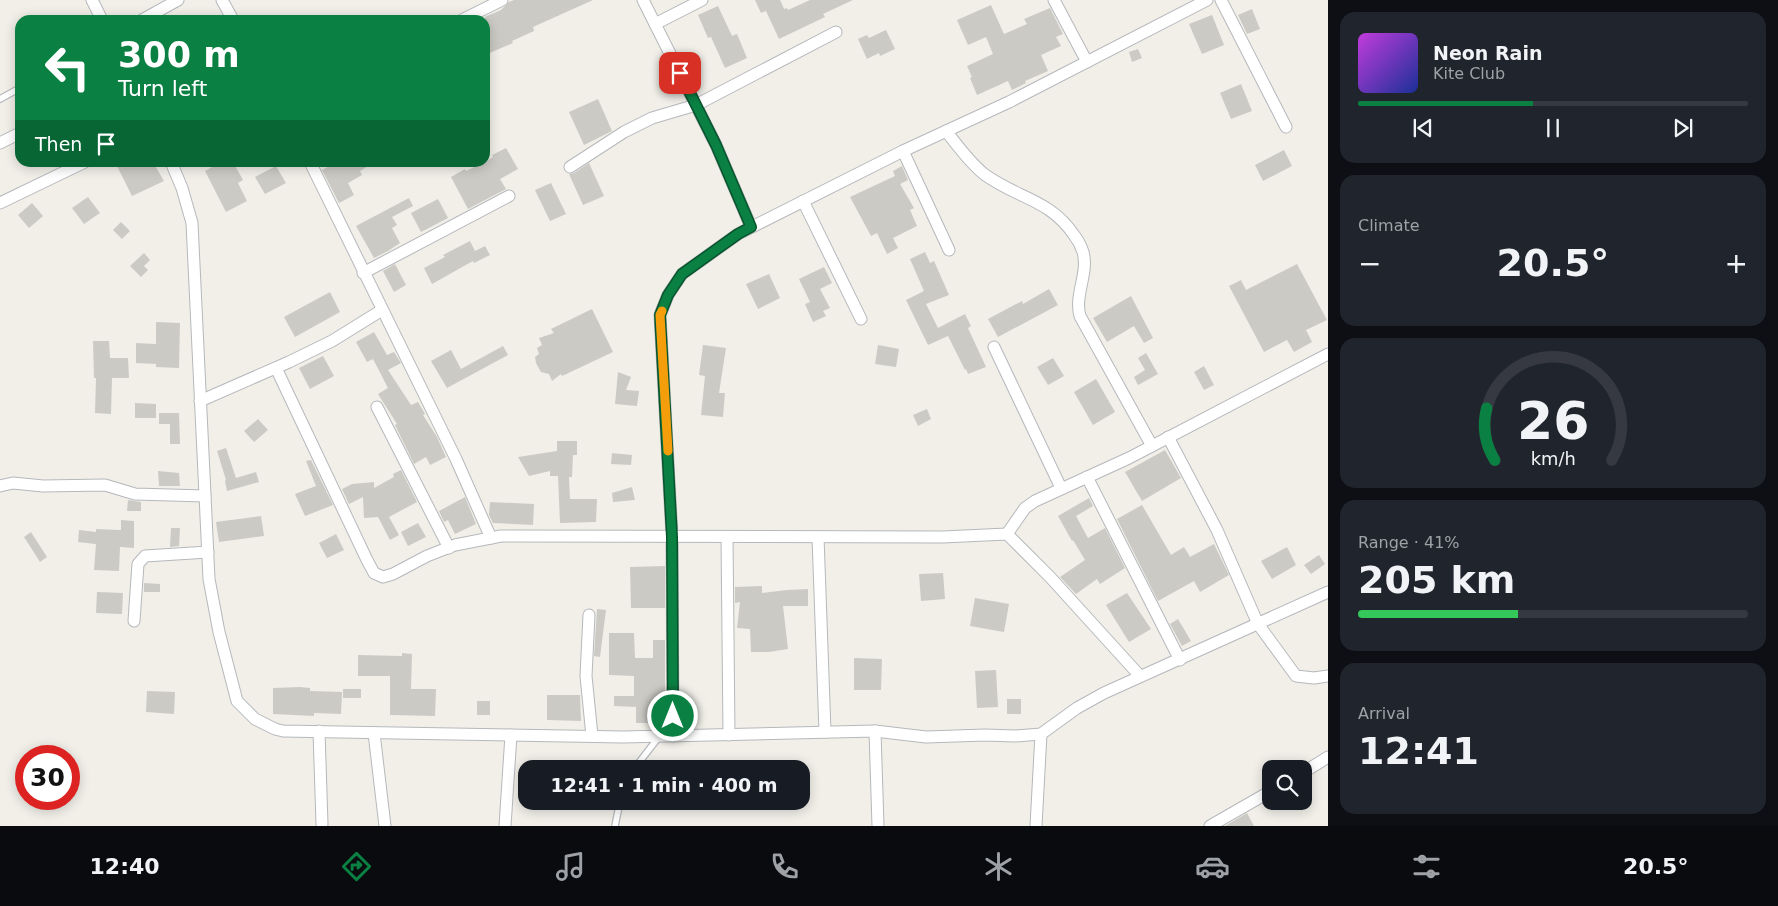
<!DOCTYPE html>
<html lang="en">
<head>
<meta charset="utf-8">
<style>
  :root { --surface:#171b24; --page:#20242c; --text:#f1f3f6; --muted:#9ea1a6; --line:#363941; --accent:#0b8043 }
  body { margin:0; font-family:"DejaVu Sans",sans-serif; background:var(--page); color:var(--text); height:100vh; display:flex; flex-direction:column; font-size:19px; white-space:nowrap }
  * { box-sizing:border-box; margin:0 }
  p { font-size:16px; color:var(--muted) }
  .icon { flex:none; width:28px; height:28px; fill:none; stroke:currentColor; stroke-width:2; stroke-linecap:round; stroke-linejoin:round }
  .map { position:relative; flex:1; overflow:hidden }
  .panel { display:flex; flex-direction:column; gap:12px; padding:12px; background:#0d0f14; width:450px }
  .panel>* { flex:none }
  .top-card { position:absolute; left:15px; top:15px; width:475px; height:152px; border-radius:15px; box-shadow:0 2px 12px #0003; background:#0b8043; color:#fff; overflow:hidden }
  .buttons { position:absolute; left:1262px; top:760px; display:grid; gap:10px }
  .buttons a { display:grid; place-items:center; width:50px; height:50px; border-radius:10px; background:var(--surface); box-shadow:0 2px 12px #0003; font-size:25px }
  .speed { position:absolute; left:15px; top:745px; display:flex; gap:10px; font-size:25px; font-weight:700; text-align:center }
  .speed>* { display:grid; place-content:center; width:65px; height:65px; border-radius:50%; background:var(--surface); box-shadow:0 2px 12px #0003; line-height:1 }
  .speed .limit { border:8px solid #d22; background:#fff; color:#111 }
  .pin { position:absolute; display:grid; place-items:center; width:42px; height:42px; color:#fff; margin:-21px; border-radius:10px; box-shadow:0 2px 8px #0006 }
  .me { position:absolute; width:55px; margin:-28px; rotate:0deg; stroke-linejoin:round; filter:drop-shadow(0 0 4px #0008) }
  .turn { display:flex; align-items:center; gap:18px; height:105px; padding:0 20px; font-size:22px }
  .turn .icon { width:65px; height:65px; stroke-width:2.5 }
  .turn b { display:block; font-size:35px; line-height:42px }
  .then { display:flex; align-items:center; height:48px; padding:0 20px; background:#0003; gap:10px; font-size:19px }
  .big { font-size:38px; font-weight:700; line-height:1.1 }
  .panel .tile { flex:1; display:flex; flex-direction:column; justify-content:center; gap:8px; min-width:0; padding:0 18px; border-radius:15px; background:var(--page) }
  .panel .dial { align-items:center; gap:0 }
  .dial svg { height:130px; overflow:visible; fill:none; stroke:var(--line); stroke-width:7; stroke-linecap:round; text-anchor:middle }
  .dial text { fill:var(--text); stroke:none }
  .song { display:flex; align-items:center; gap:15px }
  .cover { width:60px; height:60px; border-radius:8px; background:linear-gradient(135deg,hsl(290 70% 55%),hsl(230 70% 35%)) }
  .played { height:5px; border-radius:2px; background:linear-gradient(90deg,var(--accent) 45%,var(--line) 45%) }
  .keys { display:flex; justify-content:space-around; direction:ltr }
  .heat { display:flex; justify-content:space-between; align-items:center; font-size:28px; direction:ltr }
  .charge { height:8px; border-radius:4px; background:linear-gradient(90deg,#34c759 41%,var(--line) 0) }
  .trip { position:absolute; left:518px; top:760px; width:292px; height:50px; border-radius:15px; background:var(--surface); box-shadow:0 2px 12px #0003; font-weight:700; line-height:50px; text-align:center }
  .dock { display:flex; height:80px; justify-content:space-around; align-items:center; background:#090b0e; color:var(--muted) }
  .dock .icon { width:35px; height:35px }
  .dock .on { color:var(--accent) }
  .dock b { font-size:22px; color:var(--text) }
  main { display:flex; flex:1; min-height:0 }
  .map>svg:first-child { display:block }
  .building { fill:#cccac5 }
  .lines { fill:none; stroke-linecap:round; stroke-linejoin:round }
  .service-casing { stroke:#b5b8bc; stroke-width:8 }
  .minor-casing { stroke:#b5b8bc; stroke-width:13 }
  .service { stroke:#fff; stroke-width:5.5 }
  .minor { stroke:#fff; stroke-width:11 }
  .route-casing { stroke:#07532c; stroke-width:12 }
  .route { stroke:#0b8043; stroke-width:9 }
  .slow { stroke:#f59e0b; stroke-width:9 }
</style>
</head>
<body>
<main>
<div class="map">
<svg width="1328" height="826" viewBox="0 0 1328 826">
  <rect width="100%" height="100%" fill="#f1efe8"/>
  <!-- building -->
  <g class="building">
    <path d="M514,0H593L533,27L534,31L512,41L513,43L485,55V17L501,10L509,2Z"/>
    <path d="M755,0H780L784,9L787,8L788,10L810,0H853L823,14L825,17L779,39L766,11L761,13Z"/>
    <path d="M991,5L1004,34L1027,24L1024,19L1050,8L1063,34L1056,37L1061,46L1041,55L1048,71L1025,81L1026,83L1012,90L1008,81L977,95L970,78L972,77L967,66L993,54L986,37L968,45L957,20Z"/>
    <path d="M718,6L732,36L737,34L747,58L725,68L711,37L708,38L698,15Z"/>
    <path d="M1252,9L1260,29L1247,34L1238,15Z"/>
    <path d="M1212,15L1224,45L1202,54L1189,24Z"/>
    <path d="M886,30L895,49L880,56L879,53L867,59L858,39L867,35L869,38Z"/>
    <path d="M1138,49L1142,58L1132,62L1129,52Z"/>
    <path d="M1241,84L1252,111L1231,119L1220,93Z"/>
    <path d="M598,99L612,131L584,145L569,112Z"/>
    <path d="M506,148L518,169L500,179L506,189L468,209L451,177L465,169L466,171L485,162L493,157L492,155Z"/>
    <path d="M1284,150L1292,166L1263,181L1255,165Z"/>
    <path d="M115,162H153L164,181L132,196Z"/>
    <path d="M221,162H233L243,180L238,183L247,201L226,212L205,171Z"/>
    <path d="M337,162H375L360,171L362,175L348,183L354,195L339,203L322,170Z"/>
    <path d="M589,163L604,196L583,205L569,174L574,173Z"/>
    <path d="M276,166L286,183L265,194L255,177Z"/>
    <path d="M902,166L908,180L900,184L914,208L910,210L917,226L893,238L898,248L887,254L877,233L871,236L850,197L895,176L893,171Z"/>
    <path d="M551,183L566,214L550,221L535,190Z"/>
    <path d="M88,197L100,213L84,224L72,208Z"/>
    <path d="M409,198L413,206L392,217L397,225L392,228L400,243L388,251L374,258L356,226Z"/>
    <path d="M438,199L448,218L421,232L411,213Z"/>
    <path d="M32,203L43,216L29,228L18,215Z"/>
    <path d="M121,222L130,231L122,239L113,230Z"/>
    <path d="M470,241L475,251L485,246L490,255L474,263L473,261L432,284L424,268L445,257L443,255Z"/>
    <path d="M925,252L930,263L934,261L949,295L926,304L938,328L965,314L971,326L968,328L986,367L968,374L966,369L965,370L948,336L928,345L906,300L924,291L910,259Z"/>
    <path d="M144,253L150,260L144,266L148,270L141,277L130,266Z"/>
    <path d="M395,264L406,285L394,292L383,271Z"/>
    <path d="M1297,264L1327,320L1306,330L1312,342L1294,352L1287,340L1264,352L1229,286L1241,280L1246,290Z"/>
    <path d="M824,267L832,283L820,289L830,308L823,311L826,316L813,322L805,304L810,302L799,279Z"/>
    <path d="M769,274L780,298L758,309L746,284Z"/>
    <path d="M1049,289L1058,305L998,337L988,319L1022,301L1023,304Z"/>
    <path d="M330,292L340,312L295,337L284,317Z"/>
    <path d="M1131,296L1153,338L1144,343L1134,326L1107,342L1093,318Z"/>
    <path d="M592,309L613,352L562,376L561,374L552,381L549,374L541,372L536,363L535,357L539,354L537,348L542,345L539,338L554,333L551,329Z"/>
    <path d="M156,322L180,323L179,368L156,367V364L136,363V343L156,344Z"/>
    <path d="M374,332L387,355L394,352L401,363L388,370L411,405L418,402L425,414L423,415L437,437L446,457L430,465L426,457L414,464L395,425L397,424L378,394L388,388L373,359L367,362L356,342Z"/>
    <path d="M93,341H109L110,358H128L129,378H112L111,414L95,413L96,378H94Z"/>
    <path d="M703,345L726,348L719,393H725L723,417L701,415L705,376L699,375Z"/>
    <path d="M878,345L899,349L896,367L875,364Z"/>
    <path d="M503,346L508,355L447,388L431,361L451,350L461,369Z"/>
    <path d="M1146,353L1158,374L1138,385L1134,377L1145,370L1138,358Z"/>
    <path d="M323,356L334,376L310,389L299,368Z"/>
    <path d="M1053,358L1064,376L1048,385L1037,367Z"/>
    <path d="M1204,366L1214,385L1204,390L1194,372Z"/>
    <path d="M618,372L631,377L626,390L639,391L637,406L615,404Z"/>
    <path d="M1096,379L1115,412L1093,425L1074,392Z"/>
    <path d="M135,403L156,404V418H135Z"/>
    <path d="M927,409L931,419L918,426L913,415Z"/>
    <path d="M159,413H179L180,444H170V424H159Z"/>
    <path d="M258,419L268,430L254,442L244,431Z"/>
    <path d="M557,441H577V455H573L572,477H569L570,499H597L596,522L560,523L558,476H550V471L529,476L518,457L557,451Z"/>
    <path d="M226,448L236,478L256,472L259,482L227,491L225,481L226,480L217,451Z"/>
    <path d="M1165,450L1181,478L1142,501L1125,472Z"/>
    <path d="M612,453L632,455L631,465L611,464Z"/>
    <path d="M311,460L333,505L305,516L295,494L316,486L306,461Z"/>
    <path d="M401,470L417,502L389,517L399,535L390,540L378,517L364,518L363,497L349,504L342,489L352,484L374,482V488L394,477L393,474Z"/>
    <path d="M158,471L179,473L180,486H159Z"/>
    <path d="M632,487L635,500L613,502L612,493Z"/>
    <path d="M465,497L476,524L455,534L448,520L444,522L439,511Z"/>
    <path d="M1089,498L1093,506L1076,516L1088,538L1105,528L1125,568L1100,584L1097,579L1076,594L1060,577L1085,560L1073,540L1072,541L1058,516Z"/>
    <path d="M128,500L141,502V511H127Z"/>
    <path d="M490,502L534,504L533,525L493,523L489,515Z"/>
    <path d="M1142,505L1171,555L1184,547L1190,557L1214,544L1229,575L1200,592L1194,581L1158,601L1117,519Z"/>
    <path d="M261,516L264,536L219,542L216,522Z"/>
    <path d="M121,520L134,521V548L120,547L119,571L94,570L96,544L78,542L79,530L96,532V529L119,530H121Z"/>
    <path d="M418,523L426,537L408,546L401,532Z"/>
    <path d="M171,528H180L179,546L170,547Z"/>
    <path d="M31,532L47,557L40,562L24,537Z"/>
    <path d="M336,534L344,550L327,558L319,543Z"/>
    <path d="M1287,547L1296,565L1272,579L1261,561Z"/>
    <path d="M1319,555L1325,564L1311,574L1304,565Z"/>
    <path d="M665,566V608H631L630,567Z"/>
    <path d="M943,573L945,599L921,601L919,574Z"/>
    <path d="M144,583L160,584V592H144Z"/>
    <path d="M762,586V593L787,590L808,589V606H783L788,649L769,652H751L750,629L737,628L740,602L735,603V587Z"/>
    <path d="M97,592L123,593L122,614L96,613Z"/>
    <path d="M1127,593L1151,629L1129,642L1106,605Z"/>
    <path d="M975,598L1009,604L1004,632L970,626Z"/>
    <path d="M597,609L606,610L600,657L594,656Z"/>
    <path d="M1178,619L1191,641L1182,646L1170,624Z"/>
    <path d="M609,633H634L635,658H653V640H665V723H636V707L614,706V696H634V676L609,675Z"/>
    <path d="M402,653L412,654L411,689H436L435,716L390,715V676H358V655L402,656Z"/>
    <path d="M854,658L882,659L881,690H854Z"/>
    <path d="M996,670L998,707L977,708L975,671Z"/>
    <path d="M300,687L310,688V691L342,692L341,714L314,713V716L273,714V688Z"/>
    <rect x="343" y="689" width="18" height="9"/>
    <path d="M147,691L175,692L174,714L146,712Z"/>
    <path d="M547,695H580L581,721L547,720Z"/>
    <rect x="1007" y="699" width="14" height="15"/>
    <rect x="477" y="701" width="13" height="14"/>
    <path d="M1247,813L1254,826H1225Z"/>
  </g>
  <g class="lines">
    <defs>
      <g id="service">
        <path d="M0,99L20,88"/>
        <path d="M634,769L658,738"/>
        <path d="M615,826L620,801"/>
      </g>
      <g id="minor">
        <path d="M92,0L102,20"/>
        <path d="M222,0L233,20"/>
        <path d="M643,0L716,145L751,227"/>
        <path d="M1054,0L1087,62"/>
        <path d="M1221,0L1286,127"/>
        <path d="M142,20L178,0"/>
        <path d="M462,20L502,0"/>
        <path d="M655,24L702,0"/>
        <path d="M946,131C958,146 969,162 984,174C1016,198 1050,199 1074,235C1078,240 1081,246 1083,252C1089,273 1074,295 1080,316L1152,446"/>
        <path d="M0,143L20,133"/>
        <path d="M903,151L949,250"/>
        <path d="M171,162L182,188L192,223L209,579L219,632L237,701L255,719L275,729L283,731L623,737L875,731L926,737L985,735L1015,736L1041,734L1077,708L1104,693L1328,592"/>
        <path d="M310,162L456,459L491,538"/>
        <path d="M570,167L624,132L652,118L696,105L836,32"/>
        <path d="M803,201L861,319"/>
        <path d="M0,203L85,162"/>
        <path d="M363,273L509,196"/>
        <path d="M994,347L1061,488"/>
        <path d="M276,368L367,560L374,573L383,577L393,574L427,556L455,545L501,536L943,537L1007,534L1050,577L1140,676"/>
        <path d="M200,401L289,362L332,341L382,310"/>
        <path d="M377,407L449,548"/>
        <path d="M1168,437L1217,530L1258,624L1296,676L1314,678L1328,676"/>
        <path d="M1087,477L1180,660"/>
        <path d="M0,486L13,483L43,486L105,485L135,494L205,496"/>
        <path d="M1007,534L1025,508L1035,501L1129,458L1328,354"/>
        <path d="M727,537L729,735"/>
        <path d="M818,537L825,732"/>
        <path d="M589,615L586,676L592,736"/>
        <path d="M134,621L138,564L145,556L208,552"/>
        <path d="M319,731L322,824"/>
        <path d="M875,731L878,826"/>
        <path d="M374,733L385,826"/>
        <path d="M673,736L672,537L660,315L668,295L682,274L738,234L903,151L1009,102L1207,0"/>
        <path d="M1304,772L1328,757"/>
        <path d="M505,826L511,735"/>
        <path d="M1036,826L1041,734"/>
        <path d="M1210,826L1271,791"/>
      </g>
    </defs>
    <!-- service casing -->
    <use href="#service" class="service-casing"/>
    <!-- minor casing -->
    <use href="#minor" class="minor-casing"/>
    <!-- service -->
    <use href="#service" class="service"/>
    <!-- minor -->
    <use href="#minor" class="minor"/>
  </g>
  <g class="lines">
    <defs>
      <path id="route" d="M673,716L672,537L660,315L668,295L682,274L738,234L751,227L716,145L680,73"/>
    </defs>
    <!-- route casing -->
    <use href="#route" class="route-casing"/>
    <!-- route -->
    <use href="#route" class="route"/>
    <!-- slow -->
    <path class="slow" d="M662,311L660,315L668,451"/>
  </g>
</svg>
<div class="buttons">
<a><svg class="icon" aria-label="search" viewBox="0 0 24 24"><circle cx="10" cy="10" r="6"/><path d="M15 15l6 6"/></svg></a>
</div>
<div class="speed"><div class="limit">30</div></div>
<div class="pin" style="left:680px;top:73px;background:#d93025"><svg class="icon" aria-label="arrive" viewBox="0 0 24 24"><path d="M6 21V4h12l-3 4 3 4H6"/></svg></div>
<svg class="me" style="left:673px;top:716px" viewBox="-20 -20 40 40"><circle r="17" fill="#0b8043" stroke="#fff" stroke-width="3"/><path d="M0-11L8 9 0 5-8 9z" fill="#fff"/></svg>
<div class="trip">12:41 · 1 min · 400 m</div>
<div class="top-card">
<div class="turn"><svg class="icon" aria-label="left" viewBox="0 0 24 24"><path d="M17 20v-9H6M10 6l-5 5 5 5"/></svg><div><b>300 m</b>Turn left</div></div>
<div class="then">Then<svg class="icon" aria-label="arrive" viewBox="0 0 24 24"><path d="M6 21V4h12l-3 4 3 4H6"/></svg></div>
</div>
</div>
<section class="panel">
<div class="tile">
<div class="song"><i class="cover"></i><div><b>Neon Rain</b><p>Kite Club</p></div></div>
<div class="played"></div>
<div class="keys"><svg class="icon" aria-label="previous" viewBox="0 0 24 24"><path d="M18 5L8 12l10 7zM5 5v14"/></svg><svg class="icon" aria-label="pause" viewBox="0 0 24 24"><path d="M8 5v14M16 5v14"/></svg><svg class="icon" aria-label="next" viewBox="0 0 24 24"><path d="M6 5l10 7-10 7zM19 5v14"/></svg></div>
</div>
<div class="tile"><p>Climate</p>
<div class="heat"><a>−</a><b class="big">20.5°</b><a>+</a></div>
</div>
<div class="tile dial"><svg viewBox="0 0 100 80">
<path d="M14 69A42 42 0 1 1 86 69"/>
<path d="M14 69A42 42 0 0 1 9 37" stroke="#0b8043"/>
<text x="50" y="56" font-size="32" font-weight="700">26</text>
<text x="50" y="72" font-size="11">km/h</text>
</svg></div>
<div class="tile"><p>Range · 41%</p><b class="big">205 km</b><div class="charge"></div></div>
<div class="tile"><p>Arrival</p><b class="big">12:41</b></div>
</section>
</main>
<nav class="dock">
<b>12:40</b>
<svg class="icon on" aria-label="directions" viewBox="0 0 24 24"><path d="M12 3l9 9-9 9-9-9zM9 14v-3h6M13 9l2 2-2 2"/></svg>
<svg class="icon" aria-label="music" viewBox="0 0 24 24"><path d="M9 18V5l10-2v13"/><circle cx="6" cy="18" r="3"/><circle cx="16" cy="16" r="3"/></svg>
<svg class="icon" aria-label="phone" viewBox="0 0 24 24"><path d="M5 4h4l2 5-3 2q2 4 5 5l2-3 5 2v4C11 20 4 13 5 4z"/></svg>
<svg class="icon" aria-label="climate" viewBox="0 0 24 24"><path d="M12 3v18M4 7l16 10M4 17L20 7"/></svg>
<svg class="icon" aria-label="car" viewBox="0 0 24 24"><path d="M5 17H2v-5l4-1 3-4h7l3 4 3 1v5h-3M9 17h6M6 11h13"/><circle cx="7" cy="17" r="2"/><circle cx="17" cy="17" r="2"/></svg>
<svg class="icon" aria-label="filters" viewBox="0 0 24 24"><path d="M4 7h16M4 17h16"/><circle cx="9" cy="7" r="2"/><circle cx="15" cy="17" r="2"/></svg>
<b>20.5°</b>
</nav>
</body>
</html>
